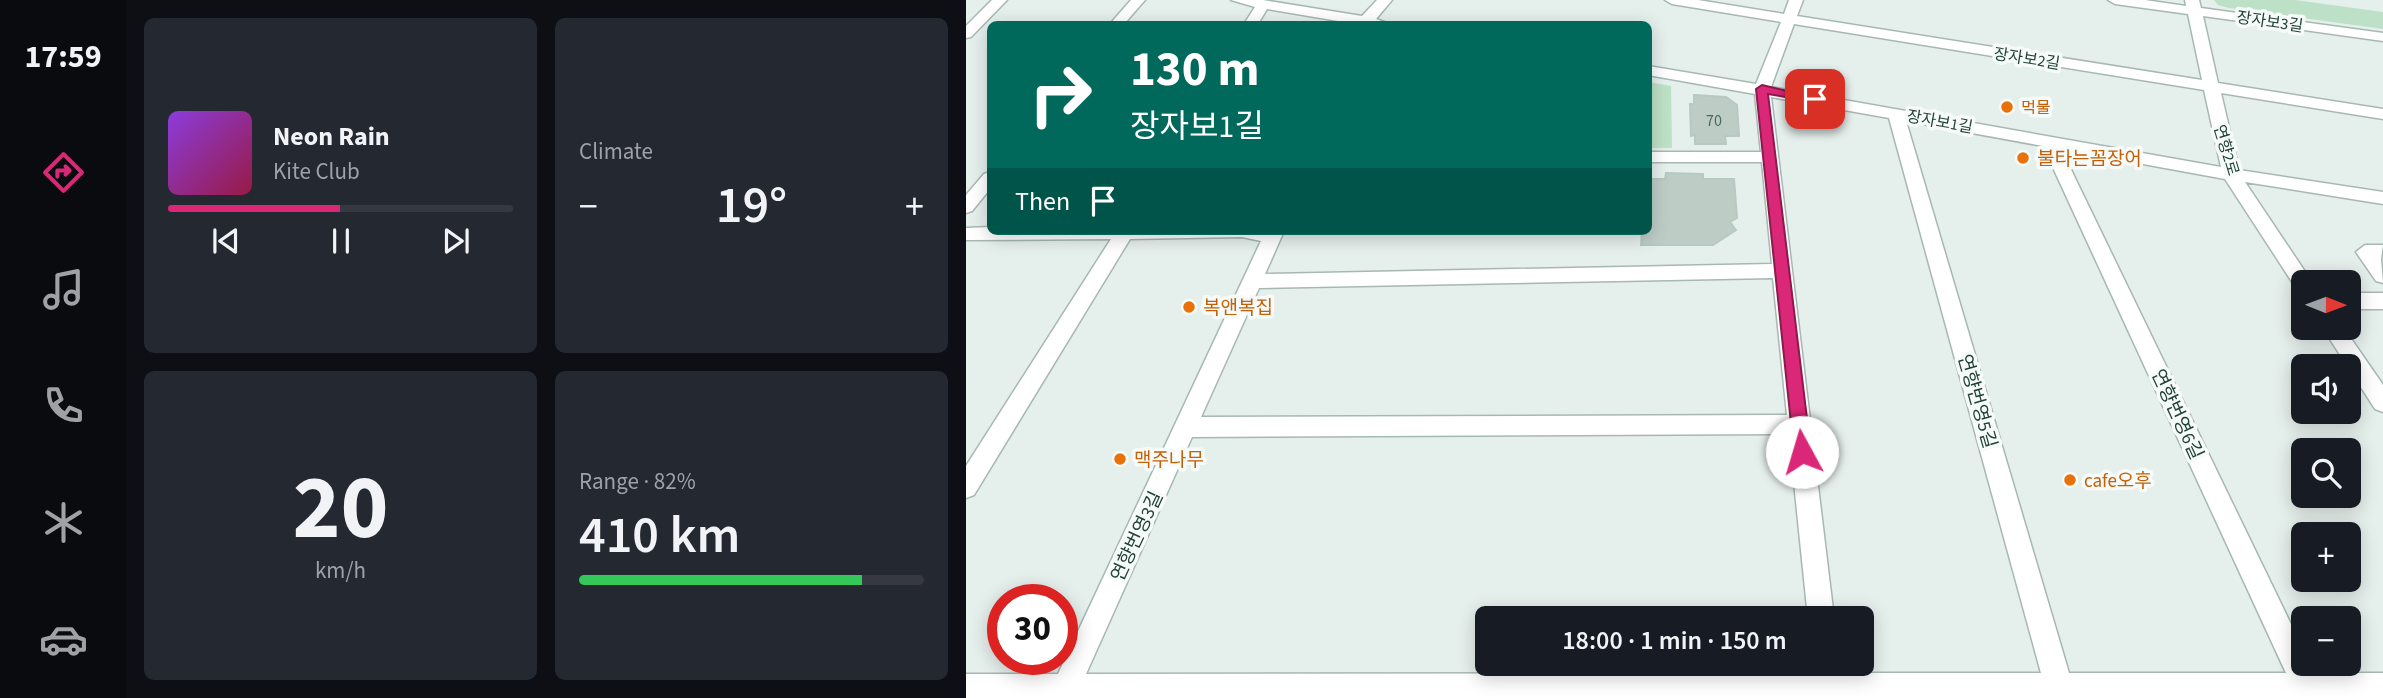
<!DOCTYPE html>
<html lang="en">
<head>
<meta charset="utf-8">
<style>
  :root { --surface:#171b24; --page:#242831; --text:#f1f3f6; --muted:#9ea1a6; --line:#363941; --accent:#db2777 }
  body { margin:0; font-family:"Source Sans 3","Noto Sans KR",sans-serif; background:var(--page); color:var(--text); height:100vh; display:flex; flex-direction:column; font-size:26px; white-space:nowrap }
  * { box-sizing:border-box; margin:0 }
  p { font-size:23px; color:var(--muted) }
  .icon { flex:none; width:38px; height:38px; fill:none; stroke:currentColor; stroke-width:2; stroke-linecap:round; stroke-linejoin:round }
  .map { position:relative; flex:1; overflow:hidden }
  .details { display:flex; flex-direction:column; gap:18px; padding:18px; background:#0d0f14; width:840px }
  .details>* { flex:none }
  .guide { position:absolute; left:21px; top:21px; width:665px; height:214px; border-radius:10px; box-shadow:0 4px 18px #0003; background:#00695c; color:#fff; overflow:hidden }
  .needle { width:46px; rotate:91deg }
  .tools { position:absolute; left:1325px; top:270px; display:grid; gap:14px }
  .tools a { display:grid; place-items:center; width:70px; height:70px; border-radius:10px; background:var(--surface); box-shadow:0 4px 18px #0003; font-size:35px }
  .speed { position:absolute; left:21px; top:584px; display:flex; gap:14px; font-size:35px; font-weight:700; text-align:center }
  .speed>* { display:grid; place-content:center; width:91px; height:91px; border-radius:50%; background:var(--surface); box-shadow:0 4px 18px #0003; line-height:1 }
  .speed .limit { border:10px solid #d22; background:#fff; color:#111 }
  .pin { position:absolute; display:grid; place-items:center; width:60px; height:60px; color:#fff; margin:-30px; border-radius:14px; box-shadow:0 4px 10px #0006 }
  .me { position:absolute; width:77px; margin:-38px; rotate:354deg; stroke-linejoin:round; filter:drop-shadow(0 0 5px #0008) }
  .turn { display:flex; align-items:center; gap:24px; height:147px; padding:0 28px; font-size:32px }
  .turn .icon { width:91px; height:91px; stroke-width:2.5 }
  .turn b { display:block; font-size:49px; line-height:60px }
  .then { display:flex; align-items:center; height:66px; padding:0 28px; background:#0003; gap:14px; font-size:26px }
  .big { font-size:52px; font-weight:600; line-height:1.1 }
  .details .tile { flex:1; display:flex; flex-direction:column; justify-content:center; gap:10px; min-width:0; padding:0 24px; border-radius:10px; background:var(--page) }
  .details .dial { align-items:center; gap:0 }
  .dial b { font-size:91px; line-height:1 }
  .song { display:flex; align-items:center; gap:21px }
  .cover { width:84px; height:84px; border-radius:10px; background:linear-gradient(135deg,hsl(270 70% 55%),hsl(340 70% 35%)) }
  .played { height:7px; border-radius:4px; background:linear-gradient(90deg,var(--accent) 50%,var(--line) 50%) }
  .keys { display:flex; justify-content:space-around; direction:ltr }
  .heat { display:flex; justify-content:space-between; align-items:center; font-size:38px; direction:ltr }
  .charge { height:10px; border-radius:5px; background:linear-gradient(90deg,#34c759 82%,var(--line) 0) }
  .details .tiles { flex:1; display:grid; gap:18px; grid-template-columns:repeat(2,1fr) }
  .trip { position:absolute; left:509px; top:606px; width:399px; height:70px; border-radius:10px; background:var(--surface); box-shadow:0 4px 18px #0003; font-weight:600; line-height:70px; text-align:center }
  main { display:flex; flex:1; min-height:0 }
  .tab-bar { display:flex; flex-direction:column; width:126px; justify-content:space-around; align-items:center; background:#090b0e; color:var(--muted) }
  .tab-bar .icon { width:49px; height:49px }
  .tab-bar .active { color:var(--accent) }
  .tab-bar b { font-size:32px; color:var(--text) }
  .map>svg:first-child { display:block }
  .green { fill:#bde1c7 }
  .building { fill:#bdcdc6; stroke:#b7c9c2; stroke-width:2 }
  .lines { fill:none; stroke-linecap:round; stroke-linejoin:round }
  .minor-casing { stroke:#a7b8b2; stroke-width:3 }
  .minor { fill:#fff; fill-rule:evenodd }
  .route { fill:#db2777; stroke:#8e194d; stroke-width:2 }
  .food-dot { fill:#e8710a; stroke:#f6fbf9; stroke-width:2.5 }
  .labels { text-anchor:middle; stroke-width:7; stroke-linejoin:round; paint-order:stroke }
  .far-street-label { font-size:16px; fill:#23433a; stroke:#f6fbf9 }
  .far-food-label { font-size:16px; fill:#c56008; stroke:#f6fbf9; text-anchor:start }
  .number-label { font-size:16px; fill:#4a665d }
  .food-label { font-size:19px; fill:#c56008; stroke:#f6fbf9; text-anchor:start }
  .street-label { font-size:19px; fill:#23433a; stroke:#f6fbf9 }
</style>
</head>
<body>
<main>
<nav class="tab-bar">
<b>17:59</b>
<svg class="icon active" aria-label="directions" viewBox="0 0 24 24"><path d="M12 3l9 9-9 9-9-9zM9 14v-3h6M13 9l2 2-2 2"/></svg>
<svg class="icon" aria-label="music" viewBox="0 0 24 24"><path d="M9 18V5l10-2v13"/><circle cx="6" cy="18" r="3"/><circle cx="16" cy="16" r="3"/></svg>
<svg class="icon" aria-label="phone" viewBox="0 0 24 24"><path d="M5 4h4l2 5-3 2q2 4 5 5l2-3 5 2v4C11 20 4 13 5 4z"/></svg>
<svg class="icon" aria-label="climate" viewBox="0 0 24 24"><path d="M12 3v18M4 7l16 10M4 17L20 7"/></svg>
<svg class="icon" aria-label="car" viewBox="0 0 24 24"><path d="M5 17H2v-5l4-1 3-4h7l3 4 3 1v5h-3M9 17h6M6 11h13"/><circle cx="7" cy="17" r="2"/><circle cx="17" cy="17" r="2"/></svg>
</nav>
<section class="details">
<div class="tiles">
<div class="tile">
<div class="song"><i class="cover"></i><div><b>Neon Rain</b><p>Kite Club</p></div></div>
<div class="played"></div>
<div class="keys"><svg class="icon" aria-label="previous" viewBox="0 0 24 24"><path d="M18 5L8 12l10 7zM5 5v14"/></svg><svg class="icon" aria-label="pause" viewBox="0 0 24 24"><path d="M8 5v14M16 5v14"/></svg><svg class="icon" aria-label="next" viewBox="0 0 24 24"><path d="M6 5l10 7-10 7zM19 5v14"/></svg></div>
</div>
<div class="tile"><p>Climate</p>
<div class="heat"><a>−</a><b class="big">19°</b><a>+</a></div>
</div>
<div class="tile dial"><b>20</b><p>km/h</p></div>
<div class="tile"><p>Range · 82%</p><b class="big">410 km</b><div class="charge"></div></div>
</div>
</section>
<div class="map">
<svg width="1417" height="698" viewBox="0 0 1417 698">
  <rect width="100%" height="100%" fill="#e5efeb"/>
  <!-- green -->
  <g class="green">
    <path d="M1248,0H1329L1417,12V29L1263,8L1252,5Z"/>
    <path d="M682,82L705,86L706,148H683Z"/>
  </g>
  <!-- building -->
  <g class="building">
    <path d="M728,95L760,97L771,105L773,136H759L760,144H729V135L725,136L724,104H728Z"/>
    <path d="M700,173L737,174V179H768L771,218L764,222L770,230L747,245H675L676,231H682V179H699Z"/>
  </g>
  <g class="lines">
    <defs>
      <g id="minor">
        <path d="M26,0H41L5,37L0,38V26Z"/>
        <path d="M165,0H179L158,24H144Z"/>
        <path d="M265,0H297L396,16L411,0H426L410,19L424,24H390L301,9L292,24H278L289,7Z"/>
        <path d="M699,0H732L818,14L823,0H837L831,16L1236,80L1222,14L1149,4L1142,0H1179L1220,6L1219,0H1233L1235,8L1417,33V41L1237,16L1252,83L1417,109V119L1255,93L1273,170L1417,192V204L1279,182L1346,282H1337V290L1330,288L1259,179L1095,149L1337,649V663H1344L1348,673H1417V698H0V674H92L295,241L276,237L164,239L8,495L0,498V466L145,239L0,240V228L24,227V231H318L299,274L806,264L796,162H682V152H795L789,94L682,75V66L790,84L815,22L706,4ZM828,24L1238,90L1255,167L805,87ZM805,97L923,118L1075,673H876L875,663H847L848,673L120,674L226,437L823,434L842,618H868ZM940,121L1077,146L1320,673H1103ZM807,278L821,415L235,417L293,288Z"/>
        <path d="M24,172V189L6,211L0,213V195L18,174Z"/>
        <path d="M1399,245H1417L1415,259L1417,283L1410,281L1390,252Z"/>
        <rect x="1382" y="293" width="35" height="16"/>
        <path d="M1356,327H1377L1417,385V412L1409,409Z"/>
      </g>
    </defs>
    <!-- minor casing -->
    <use href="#minor" class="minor-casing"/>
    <!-- minor -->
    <use href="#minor" class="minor"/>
  </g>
  <!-- route -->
  <path class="route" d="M796,85L855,99L849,102L802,94L845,452L836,460L828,452L790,89Z"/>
  <!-- markers -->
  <g class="food-dot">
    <circle cx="1041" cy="107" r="7"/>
    <circle cx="1057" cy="158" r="7"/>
    <circle cx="223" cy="307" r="7"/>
    <circle cx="154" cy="459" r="7"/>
    <circle cx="1104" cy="480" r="7"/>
  </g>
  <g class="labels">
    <!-- far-street labels -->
    <g class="far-street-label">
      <text transform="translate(1304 21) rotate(8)" y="6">장자보3길</text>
      <text transform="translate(1061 58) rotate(9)" y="6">장자보2길</text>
      <text transform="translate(974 121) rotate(10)" y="6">장자보1길</text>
      <text transform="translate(1261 150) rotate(73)" y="6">연향2로</text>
    </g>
    <!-- far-food labels -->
    <g class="far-food-label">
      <text x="1055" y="113">먹물</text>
    </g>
    <!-- number labels -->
    <g class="number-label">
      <text x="748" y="126">70</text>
    </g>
    <!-- food labels -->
    <g class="food-label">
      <text x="1071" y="165">불타는꼼장어</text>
      <text x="237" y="314">복앤복집</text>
      <text x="168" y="466">맥주나무</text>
      <text x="1118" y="487">cafe오후</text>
    </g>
    <!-- street labels -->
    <g class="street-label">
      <text transform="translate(1012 401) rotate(74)" y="7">연향번영5길</text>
      <text transform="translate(1212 414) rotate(65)" y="7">연향번영6길</text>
      <text transform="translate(170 536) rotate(-65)" y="7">연향번영3길</text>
    </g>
  </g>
</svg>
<div class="tools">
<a><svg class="needle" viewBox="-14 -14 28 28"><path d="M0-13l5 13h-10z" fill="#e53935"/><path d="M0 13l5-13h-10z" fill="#9ea1a6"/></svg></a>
<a><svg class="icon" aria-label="sound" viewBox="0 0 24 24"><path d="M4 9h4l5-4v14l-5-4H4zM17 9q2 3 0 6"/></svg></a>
<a><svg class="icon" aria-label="search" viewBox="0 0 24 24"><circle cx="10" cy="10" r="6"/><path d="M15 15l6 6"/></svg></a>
<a>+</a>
<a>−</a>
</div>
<div class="speed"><div class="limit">30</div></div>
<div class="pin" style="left:849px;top:99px;background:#d93025"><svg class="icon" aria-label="arrive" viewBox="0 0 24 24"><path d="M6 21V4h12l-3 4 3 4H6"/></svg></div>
<svg class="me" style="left:836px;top:452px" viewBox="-20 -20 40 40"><circle r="19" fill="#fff"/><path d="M0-13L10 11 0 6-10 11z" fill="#db2777"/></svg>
<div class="trip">18:00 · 1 min · 150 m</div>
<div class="guide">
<div class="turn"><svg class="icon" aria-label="right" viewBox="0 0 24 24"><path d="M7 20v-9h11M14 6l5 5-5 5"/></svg><div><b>130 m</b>장자보1길</div></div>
<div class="then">Then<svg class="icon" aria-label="arrive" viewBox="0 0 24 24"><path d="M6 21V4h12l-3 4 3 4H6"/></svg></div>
</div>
</div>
</main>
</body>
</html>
